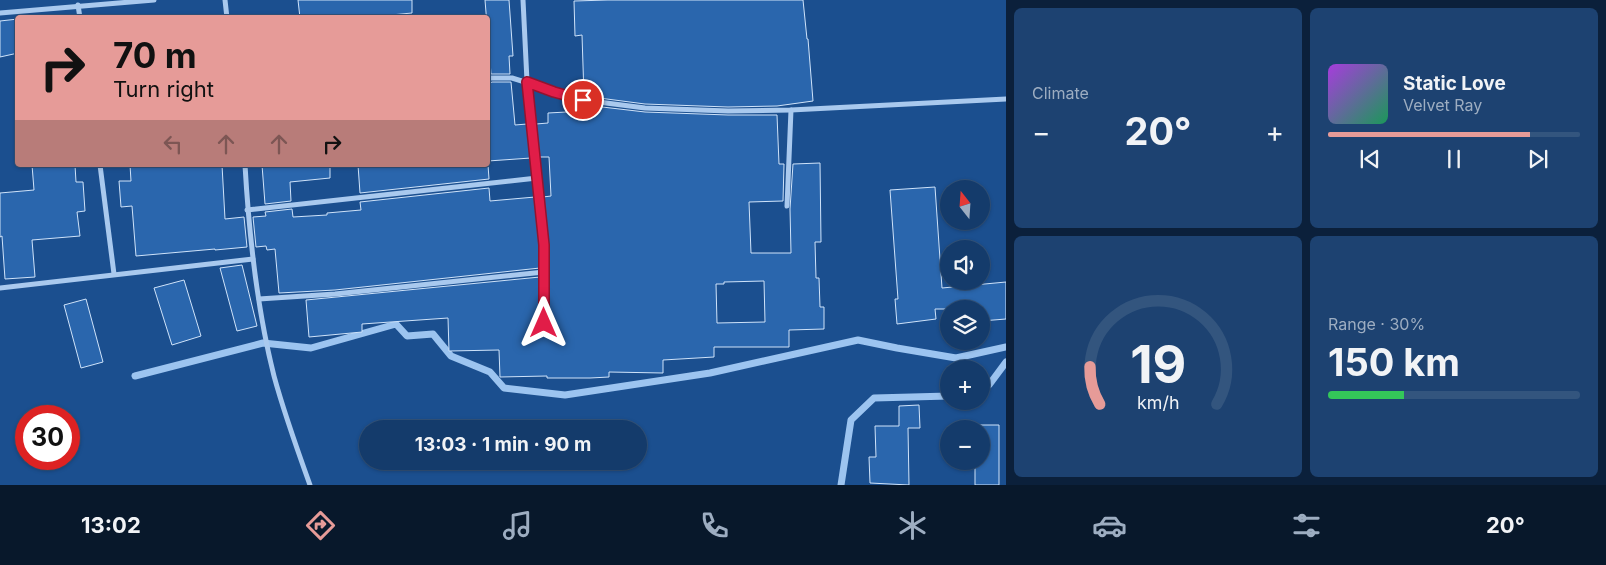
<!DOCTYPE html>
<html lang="en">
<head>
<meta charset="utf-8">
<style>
  :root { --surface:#143b6b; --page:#1d4271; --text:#f1f3f6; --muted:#9dadc1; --line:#33557e; --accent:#e69b98 }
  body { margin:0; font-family:Inter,sans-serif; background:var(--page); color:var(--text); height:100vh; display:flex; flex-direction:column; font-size:19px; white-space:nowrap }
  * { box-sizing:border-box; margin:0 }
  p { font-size:16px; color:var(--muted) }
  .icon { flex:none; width:28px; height:28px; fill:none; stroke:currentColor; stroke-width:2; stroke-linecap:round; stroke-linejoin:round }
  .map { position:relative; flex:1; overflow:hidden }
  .details { display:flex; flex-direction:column; gap:8px; padding:8px; background:#0b203b; width:600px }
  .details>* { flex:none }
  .top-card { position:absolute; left:15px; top:15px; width:475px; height:152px; border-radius:5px; box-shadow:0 1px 4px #0004,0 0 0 1px var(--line); background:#e69b98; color:#111; overflow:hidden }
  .needle { width:32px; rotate:343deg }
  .buttons { position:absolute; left:940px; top:180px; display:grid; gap:10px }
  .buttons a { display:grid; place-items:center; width:50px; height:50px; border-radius:50%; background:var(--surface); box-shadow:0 1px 4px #0004,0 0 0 1px var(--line); font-size:25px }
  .speed { position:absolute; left:15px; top:405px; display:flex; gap:10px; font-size:25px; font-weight:700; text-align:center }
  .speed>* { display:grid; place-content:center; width:65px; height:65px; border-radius:50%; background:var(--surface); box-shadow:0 1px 4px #0004,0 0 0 1px var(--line); line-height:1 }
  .speed .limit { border:8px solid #d22; background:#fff; color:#111 }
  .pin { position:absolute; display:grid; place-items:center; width:42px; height:42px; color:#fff; margin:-21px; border:2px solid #fff; border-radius:50%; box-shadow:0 1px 5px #0007 }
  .me { position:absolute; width:55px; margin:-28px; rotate:0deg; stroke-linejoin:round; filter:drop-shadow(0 0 4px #0008) }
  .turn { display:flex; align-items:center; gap:18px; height:105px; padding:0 15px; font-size:22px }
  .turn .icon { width:65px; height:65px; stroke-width:2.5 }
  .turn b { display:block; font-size:35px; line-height:42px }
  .lanes { display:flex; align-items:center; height:48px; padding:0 15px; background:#0003; justify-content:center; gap:25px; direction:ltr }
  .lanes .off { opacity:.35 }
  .big { font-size:38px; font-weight:700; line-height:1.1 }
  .details .tile { flex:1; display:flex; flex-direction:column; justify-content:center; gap:8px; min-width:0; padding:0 18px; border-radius:8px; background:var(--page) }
  .details .dial { align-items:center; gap:0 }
  .dial svg { height:130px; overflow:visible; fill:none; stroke:var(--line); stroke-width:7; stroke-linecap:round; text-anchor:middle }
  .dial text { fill:var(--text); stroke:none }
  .song { display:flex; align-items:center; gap:15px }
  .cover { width:60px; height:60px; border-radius:8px; background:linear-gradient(135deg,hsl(280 70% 55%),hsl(150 70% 35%)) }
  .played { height:5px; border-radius:2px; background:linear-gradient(90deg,var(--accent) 80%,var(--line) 80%) }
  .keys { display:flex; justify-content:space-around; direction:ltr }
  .heat { display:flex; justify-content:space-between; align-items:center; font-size:28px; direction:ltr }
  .charge { height:8px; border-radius:4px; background:linear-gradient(90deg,#34c759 30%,var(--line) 0) }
  .details .tiles { flex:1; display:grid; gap:8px; grid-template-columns:repeat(2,1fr) }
  .trip { position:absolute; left:359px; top:420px; width:288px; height:50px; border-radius:25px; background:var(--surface); box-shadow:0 1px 4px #0004,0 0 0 1px var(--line); font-weight:700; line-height:50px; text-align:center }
  .tabs { display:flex; height:80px; justify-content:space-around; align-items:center; background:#08182b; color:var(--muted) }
  .tabs .icon { width:35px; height:35px }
  .tabs .active { color:var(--accent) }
  .tabs b { font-size:22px; color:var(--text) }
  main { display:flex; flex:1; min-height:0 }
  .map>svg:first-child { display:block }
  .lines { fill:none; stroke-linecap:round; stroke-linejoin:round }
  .stream { stroke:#9cc4f0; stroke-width:7 }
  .building { fill:#2a66ad; stroke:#cfe3fa; fill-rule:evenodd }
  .street { stroke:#a9c9ee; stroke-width:5 }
  .route-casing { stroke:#92132f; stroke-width:12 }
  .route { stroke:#e11d48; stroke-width:9 }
</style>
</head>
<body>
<main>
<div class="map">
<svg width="1006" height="485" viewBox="0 0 1006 485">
  <rect width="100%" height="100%" fill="#1b4f8f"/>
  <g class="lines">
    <!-- stream -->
    <g class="stream">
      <path d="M135,376L263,343L311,348L396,324L407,336L433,334L451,356L490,372L504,388L565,395L710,373L858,340L897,348L956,358L1006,347"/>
      <path d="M981,387L989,385L1006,362"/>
      <path d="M841,485L851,420L874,398L949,396"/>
    </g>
  </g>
  <!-- building -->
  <g class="building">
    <path d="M298,0H412V13L359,18H300Z"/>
    <path d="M485,0H509L513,56H509L510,74H491Z"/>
    <path d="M608,0H803L807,39H808L813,101L777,106L728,107L645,104L584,96L582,35L575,36L574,1Z"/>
    <path d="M18,19V53L0,57V21Z"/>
    <path d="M492,82H511L515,125L527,124L531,158L488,161V84Z"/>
    <path d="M585,105L645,112L728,115H777L779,164H784L783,201L749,202L751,253H791L790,209L793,164L820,163L821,242H815L816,278H819L820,307H824V329L789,330V347H714V357L663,360V373L609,372V377L590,378H547V376L500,377L499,350L449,351L448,318L362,324V332L309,337L306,300L540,277V323L542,327L547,326L548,323V245L543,197L551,196L549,157H539L536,124L548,123V113L585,111ZM764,281L765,322L717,323L716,284H724V282Z"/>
    <path d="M32,165H75L76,182H83L85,211L77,212L80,236L32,240L35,277L5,279L2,236L0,237V193L34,190Z"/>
    <path d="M130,165H222L225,219L244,217L247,247L215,250V249L136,256L132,206L121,207L119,181H131Z"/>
    <path d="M262,165H330V178L290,182L291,201L265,204Z"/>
    <path d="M358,165H488L489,179L360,193Z"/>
    <path d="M935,187L942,288L1006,282V319L981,321V309H935L936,319L897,324L895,299H898L890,190Z"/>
    <path d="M489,188L490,201L535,197L540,245V268L335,290L279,293L275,249L267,250L266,246L256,247L253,217L266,216L265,212L292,209L293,217L327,215V213L361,210L360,202Z"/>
    <path d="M242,265L257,326L237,331L220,268Z"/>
    <path d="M184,280L201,336L172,345L154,288Z"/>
    <path d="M86,299L103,362L81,368L64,305Z"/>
    <path d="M919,405L920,428H908L909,485L870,483L869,457H876L875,426H899V406Z"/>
    <path d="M976,425H999V485H975V461H981V429H975Z"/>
  </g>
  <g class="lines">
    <!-- street -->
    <g class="street">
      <path d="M225,0L227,18"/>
      <path d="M523,0L527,81L544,245V323"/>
      <path d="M78,5L80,18"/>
      <path d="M0,13L154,0"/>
      <path d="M488,78H512L583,100L645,108L728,111L791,110L1006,99"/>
      <path d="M100,165L114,274"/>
      <path d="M245,165C249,234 257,309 274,376C284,413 297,449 310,485"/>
      <path d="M787,206L791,110"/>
      <path d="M247,210L537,178"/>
      <path d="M0,288L253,259"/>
      <path d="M259,299L335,294L544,272"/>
    </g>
  </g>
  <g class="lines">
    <defs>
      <path id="route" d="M544,323V245L527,82L554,92L583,100"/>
    </defs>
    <!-- route casing -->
    <use href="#route" class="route-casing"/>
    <!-- route -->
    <use href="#route" class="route"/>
  </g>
</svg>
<div class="buttons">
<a><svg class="needle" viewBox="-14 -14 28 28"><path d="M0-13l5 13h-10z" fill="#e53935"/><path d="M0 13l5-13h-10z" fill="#9dadc1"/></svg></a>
<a><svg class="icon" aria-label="sound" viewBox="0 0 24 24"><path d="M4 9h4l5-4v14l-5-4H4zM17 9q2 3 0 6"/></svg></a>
<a><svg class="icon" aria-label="layers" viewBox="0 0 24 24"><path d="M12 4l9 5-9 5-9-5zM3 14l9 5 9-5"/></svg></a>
<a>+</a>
<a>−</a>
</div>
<div class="speed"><div class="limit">30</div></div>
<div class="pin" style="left:583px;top:100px;background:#d93025"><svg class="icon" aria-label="arrive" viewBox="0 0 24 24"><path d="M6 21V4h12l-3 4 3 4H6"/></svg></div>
<svg class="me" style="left:544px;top:323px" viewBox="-20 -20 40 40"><path d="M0-17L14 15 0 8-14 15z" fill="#e11d48" stroke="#fff" stroke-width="4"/></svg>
<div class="trip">13:03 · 1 min · 90 m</div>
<div class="top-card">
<div class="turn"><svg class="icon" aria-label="right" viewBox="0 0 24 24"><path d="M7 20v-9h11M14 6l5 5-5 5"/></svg><div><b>70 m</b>Turn right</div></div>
<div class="lanes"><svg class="icon off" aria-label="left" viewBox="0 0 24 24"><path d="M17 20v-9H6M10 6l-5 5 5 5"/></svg><svg class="icon off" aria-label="ahead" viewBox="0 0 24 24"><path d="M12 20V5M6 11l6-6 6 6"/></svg><svg class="icon off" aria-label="ahead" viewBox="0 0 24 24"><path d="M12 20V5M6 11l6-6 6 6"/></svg><svg class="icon" aria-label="right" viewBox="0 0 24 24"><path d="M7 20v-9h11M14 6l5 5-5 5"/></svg></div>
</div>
</div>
<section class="details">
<div class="tiles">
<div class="tile"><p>Climate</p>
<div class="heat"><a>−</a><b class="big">20°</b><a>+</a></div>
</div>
<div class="tile">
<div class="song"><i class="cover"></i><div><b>Static Love</b><p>Velvet Ray</p></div></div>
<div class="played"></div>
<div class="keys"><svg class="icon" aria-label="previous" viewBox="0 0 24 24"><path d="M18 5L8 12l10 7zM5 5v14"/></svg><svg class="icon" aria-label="pause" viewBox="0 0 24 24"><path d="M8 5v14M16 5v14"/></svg><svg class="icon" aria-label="next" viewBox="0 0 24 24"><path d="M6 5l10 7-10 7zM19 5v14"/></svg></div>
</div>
<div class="tile dial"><svg viewBox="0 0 100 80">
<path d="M14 69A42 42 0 1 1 86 69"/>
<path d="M14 69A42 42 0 0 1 8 46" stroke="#e69b98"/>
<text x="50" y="56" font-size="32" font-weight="700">19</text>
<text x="50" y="72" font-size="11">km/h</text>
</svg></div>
<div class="tile"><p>Range · 30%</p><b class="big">150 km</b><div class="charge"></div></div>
</div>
</section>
</main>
<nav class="tabs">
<b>13:02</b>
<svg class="icon active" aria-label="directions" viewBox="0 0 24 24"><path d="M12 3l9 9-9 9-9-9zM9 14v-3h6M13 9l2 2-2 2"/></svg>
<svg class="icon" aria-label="music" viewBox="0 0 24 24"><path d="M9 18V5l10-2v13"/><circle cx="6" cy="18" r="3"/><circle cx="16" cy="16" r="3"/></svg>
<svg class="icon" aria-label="phone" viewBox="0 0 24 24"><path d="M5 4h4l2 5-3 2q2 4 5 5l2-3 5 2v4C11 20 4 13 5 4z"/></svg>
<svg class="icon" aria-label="climate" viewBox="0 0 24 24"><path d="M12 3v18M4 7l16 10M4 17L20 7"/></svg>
<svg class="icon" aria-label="car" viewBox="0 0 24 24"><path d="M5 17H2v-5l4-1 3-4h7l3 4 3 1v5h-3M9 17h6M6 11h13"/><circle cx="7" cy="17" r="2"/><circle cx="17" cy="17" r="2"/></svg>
<svg class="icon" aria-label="filters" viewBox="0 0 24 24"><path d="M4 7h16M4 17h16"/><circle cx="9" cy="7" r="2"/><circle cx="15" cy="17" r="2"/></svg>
<b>20°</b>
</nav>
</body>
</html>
